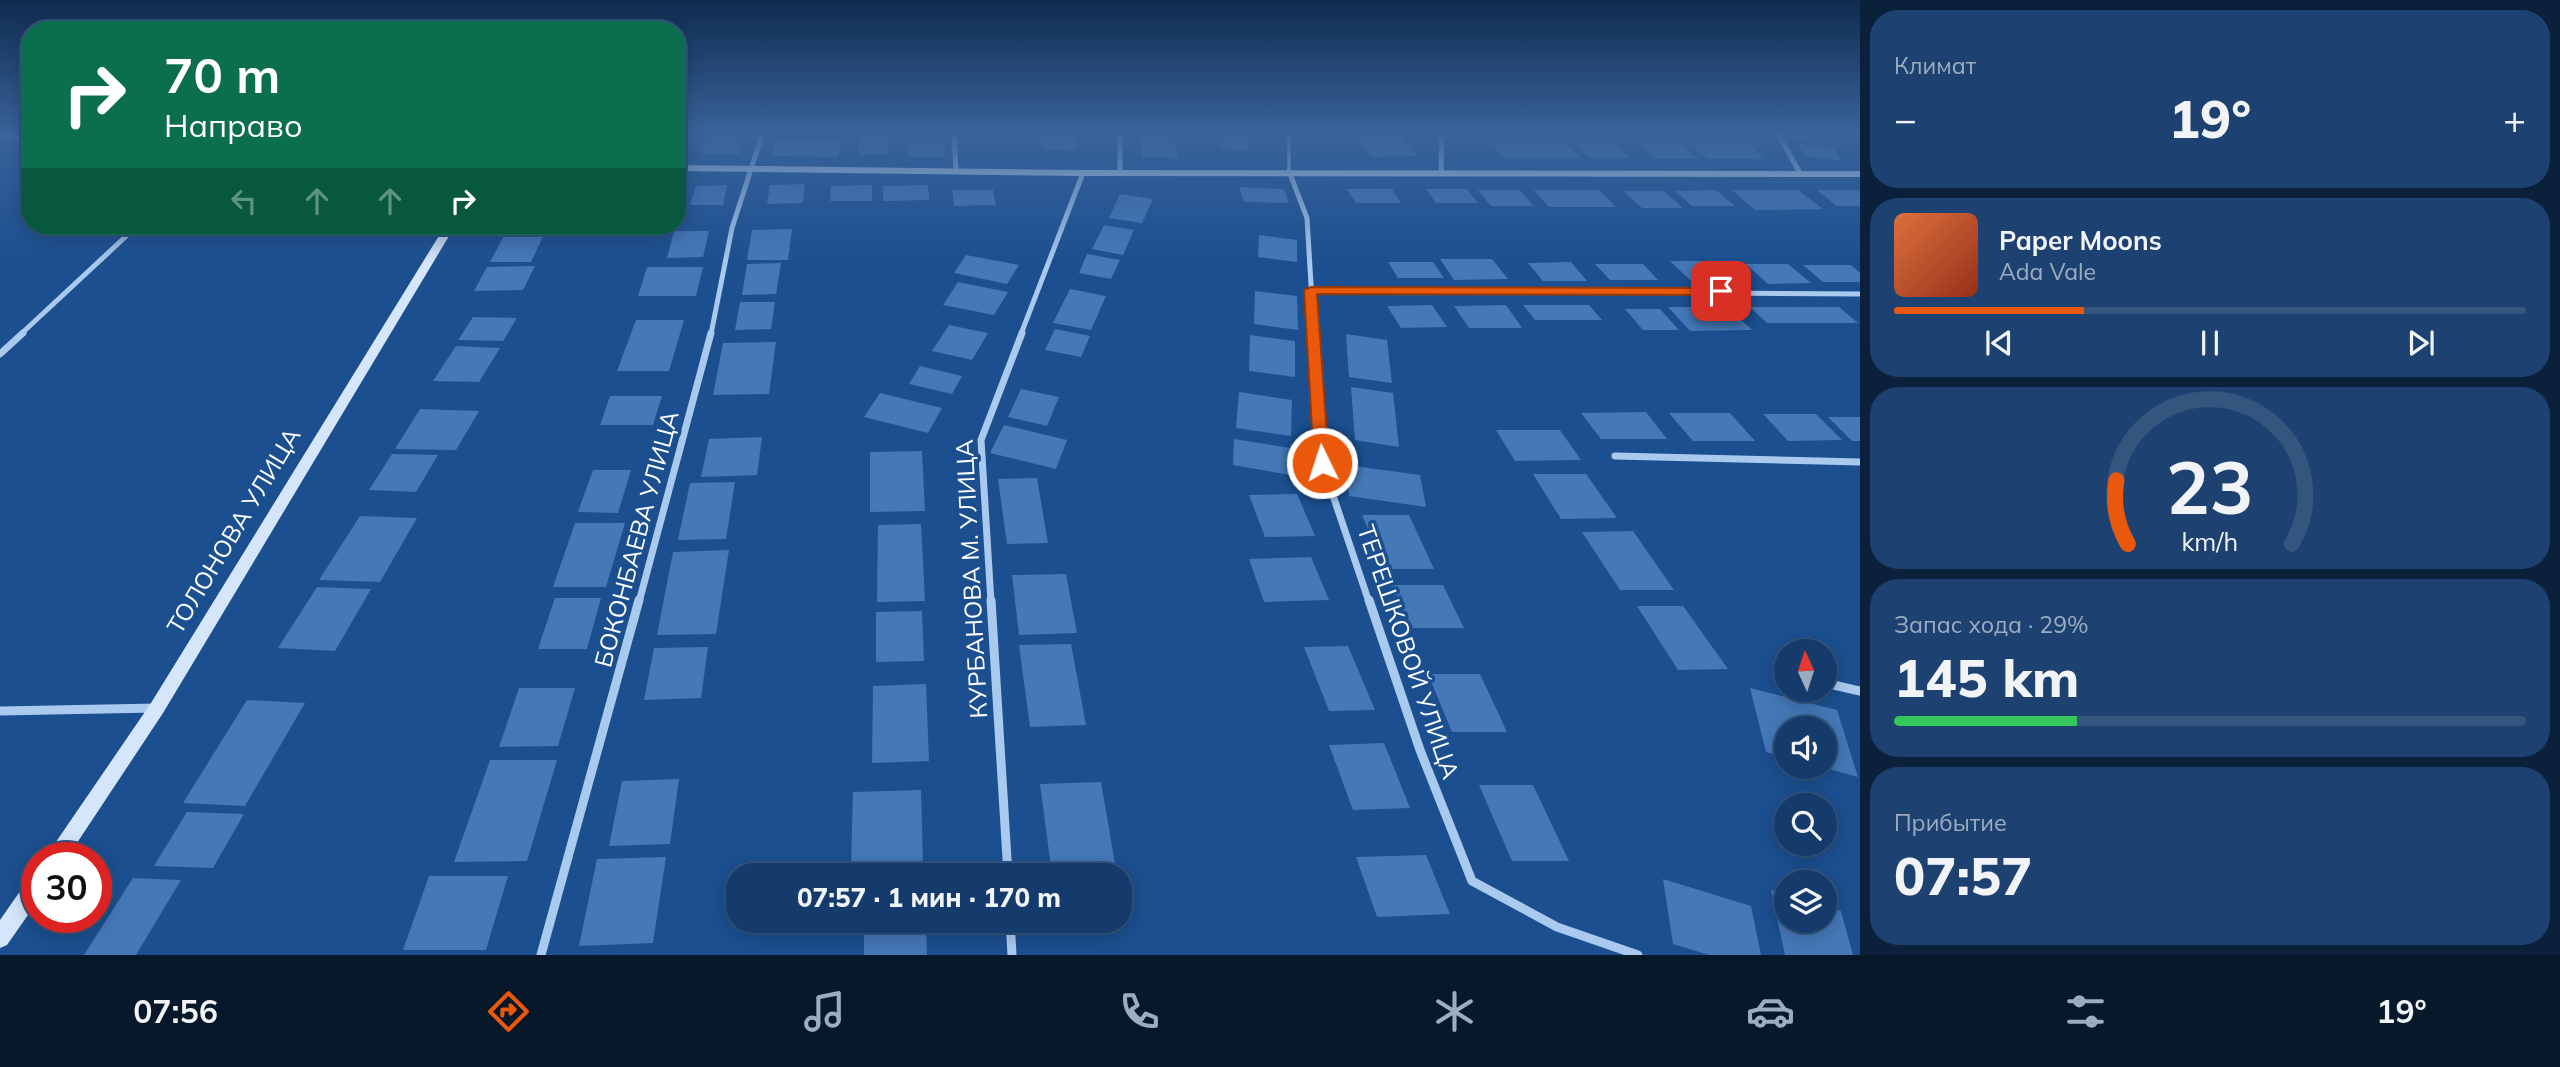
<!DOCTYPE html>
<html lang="ru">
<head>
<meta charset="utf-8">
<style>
  :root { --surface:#143b6b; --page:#1d4271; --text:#f1f3f6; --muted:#9dadc1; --line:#33557e; --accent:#ea580c }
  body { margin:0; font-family:Mulish,sans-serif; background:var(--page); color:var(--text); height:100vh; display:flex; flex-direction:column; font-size:26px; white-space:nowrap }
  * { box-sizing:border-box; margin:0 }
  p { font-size:23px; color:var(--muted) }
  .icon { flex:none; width:38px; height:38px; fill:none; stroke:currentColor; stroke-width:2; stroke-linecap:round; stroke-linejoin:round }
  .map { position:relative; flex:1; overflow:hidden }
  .panel { display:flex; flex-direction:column; gap:10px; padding:10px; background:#0b203b; width:700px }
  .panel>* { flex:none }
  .top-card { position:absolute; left:21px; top:21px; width:665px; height:214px; border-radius:28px; box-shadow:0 4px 18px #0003,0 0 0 2px var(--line); background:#0b6e4f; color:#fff; overflow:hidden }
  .needle { width:46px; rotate:357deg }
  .buttons { position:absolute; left:1774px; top:639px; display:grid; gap:14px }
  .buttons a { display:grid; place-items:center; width:63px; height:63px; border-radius:50%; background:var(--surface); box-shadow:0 4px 18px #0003,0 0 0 2px var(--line); font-size:35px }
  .speed { position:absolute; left:21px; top:842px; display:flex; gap:14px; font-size:35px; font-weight:700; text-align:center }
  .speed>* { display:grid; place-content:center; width:91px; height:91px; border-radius:50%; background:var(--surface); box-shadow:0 4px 18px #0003,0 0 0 2px var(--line); line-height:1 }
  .speed .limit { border:10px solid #d22; background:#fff; color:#111 }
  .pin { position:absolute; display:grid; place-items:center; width:60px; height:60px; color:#fff; margin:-30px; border-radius:14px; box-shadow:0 4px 10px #0006 }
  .me { position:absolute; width:77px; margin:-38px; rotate:356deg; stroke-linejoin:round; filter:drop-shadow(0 0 5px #0008) }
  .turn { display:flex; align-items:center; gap:24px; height:147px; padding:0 28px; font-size:32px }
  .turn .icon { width:91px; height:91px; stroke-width:2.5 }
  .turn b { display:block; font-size:49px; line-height:60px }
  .lanes { display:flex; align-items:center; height:66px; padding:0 28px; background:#0003; justify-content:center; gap:35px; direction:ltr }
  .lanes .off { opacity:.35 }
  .big { font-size:52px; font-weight:800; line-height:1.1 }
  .panel .widget { flex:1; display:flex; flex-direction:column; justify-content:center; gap:10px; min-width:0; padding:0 24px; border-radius:28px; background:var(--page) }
  .panel .dial { align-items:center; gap:0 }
  .dial svg { height:182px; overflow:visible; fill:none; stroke:var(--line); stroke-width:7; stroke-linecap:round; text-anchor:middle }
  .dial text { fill:var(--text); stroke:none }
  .song { display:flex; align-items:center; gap:21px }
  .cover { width:84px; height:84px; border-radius:10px; background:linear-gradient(135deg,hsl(20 70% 55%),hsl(10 70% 35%)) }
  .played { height:7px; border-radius:4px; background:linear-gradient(90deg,var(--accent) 30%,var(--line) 30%) }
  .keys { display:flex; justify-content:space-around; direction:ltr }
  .heat { display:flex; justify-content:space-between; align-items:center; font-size:38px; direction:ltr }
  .charge { height:10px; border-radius:5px; background:linear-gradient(90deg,#34c759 29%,var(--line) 0) }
  .trip { position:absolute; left:726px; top:863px; width:406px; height:70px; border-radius:28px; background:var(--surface); box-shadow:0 4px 18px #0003,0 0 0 2px var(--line); font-weight:800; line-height:70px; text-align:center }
  .tabs { display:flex; height:112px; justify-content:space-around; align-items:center; background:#08182b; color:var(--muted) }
  .tabs .icon { width:49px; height:49px }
  .tabs .on { color:var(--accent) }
  .tabs b { font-size:32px; color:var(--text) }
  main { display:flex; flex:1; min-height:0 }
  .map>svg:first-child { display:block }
  .building { fill:#4478b7 }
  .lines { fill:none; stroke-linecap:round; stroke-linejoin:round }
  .lane { stroke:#a9c9ee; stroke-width:3.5 }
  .street-far2 { stroke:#a9c9ee; stroke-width:5 }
  .street-far1 { stroke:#a9c9ee; stroke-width:7 }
  .street { stroke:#a9c9ee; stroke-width:9 }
  .secondary { fill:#d6e6fa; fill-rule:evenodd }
  .route { fill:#ea580c; stroke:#983908; stroke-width:2 }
  .labels { text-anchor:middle; stroke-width:7; stroke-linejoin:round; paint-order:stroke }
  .street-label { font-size:24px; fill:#fff; stroke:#1b4f8f }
</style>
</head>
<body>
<main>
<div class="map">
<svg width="1860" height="955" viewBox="0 0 1860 955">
  <rect width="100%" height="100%" fill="#1b4f8f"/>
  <!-- building -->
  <g class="building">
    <path d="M1138,132H1172L1178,158L1143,157Z"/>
    <path d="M1224,132H1251L1248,151L1221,148Z"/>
    <path d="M1783,132H1811L1817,143L1787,139Z"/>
    <path d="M1355,133H1398L1417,156L1372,157Z"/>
    <path d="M1041,137H1076L1078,150L1042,149Z"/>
    <path d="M708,138H744L739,154H702Z"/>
    <path d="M860,138H890L888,155H858Z"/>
    <path d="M776,141H840L838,157L772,156Z"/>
    <path d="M909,142H945V157H908Z"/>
    <path d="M1490,142L1565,143L1580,158H1504Z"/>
    <path d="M1690,143H1746L1766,159H1708Z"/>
    <path d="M1575,144L1615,145L1629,158H1588Z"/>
    <path d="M1640,144H1681L1697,159H1656Z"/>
    <path d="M1798,144L1834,149L1842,161L1805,156Z"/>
    <path d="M805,184L803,203L767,204L770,185Z"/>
    <path d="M727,185L723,205H690L696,186Z"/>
    <path d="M872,185V201H830L831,186Z"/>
    <path d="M928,185L929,200L883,201V186Z"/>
    <path d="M1239,187L1284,189L1289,203L1244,202Z"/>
    <path d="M1347,189H1392L1401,203H1356Z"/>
    <path d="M1426,189H1467L1478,203H1436Z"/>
    <path d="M952,190H993L996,205L954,206Z"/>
    <path d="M1478,190H1519L1534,206H1491Z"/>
    <path d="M1534,190H1599L1616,207H1549Z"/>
    <path d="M1716,190L1735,206H1692L1675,191Z"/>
    <path d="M1732,190H1798L1823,209L1755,210Z"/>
    <path d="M1817,190H1857L1860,192V206H1837Z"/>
    <path d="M1623,191H1664L1683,208H1642Z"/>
    <path d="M1120,194L1153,199L1142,223L1109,218Z"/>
    <path d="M1104,225L1134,230L1123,255L1092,249Z"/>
    <path d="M508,228H547L531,262H490Z"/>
    <path d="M792,229L788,260H747L752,230Z"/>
    <path d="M674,231H709L703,257L667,258Z"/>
    <path d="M1259,235L1297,240V262L1258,257Z"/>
    <path d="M1087,254L1120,260L1111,279L1079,273Z"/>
    <path d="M966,255L1019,265L1007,284L954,273Z"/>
    <path d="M1440,259H1492L1508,279L1454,280Z"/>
    <path d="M1670,261H1717L1739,281H1691Z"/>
    <path d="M1388,262H1433L1444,278H1398Z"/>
    <path d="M1571,262L1587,281H1543L1528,263Z"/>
    <path d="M781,263L776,294L742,295L747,264Z"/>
    <path d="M1595,264H1643L1658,280H1610Z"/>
    <path d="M1746,264H1788L1811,283L1768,284Z"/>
    <path d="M1803,265H1851L1860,273V282H1823Z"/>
    <path d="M535,266L523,290L474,291L487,267Z"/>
    <path d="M647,267H703L696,296H638Z"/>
    <path d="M958,282L1008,292L994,315L943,305Z"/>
    <path d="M1070,289L1106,296L1091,330L1053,323Z"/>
    <path d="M1255,291L1297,296L1298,330L1254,324Z"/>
    <path d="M740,302H775L771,329L735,330Z"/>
    <path d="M1432,305L1447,327L1401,328L1387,306Z"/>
    <path d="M1506,305L1522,328H1469L1454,306Z"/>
    <path d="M1523,305H1589L1602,320H1535Z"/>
    <path d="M1668,307H1728L1752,330L1690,331Z"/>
    <path d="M1750,307H1839L1858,323H1767Z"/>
    <path d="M1625,309H1660L1679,330H1643Z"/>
    <path d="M473,317L517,318L503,341L458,340Z"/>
    <path d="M636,320H684L669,371H617Z"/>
    <path d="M949,325L988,333L972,360L932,351Z"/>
    <path d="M1055,329L1090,336L1081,357L1045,350Z"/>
    <path d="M1346,334L1387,340L1392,383L1349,377Z"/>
    <path d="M1250,335L1295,341V377L1249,371Z"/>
    <path d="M776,342L769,394L713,395L723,343Z"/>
    <path d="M456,346L500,348L479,382L433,381Z"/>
    <path d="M920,366L962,376L952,394L909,384Z"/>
    <path d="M1351,387L1393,393L1399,447L1355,440Z"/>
    <path d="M1021,389L1059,397L1047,426L1008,417Z"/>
    <path d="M1239,392L1292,400L1291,436L1236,428Z"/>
    <path d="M880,393L942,408L928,433L864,417Z"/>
    <path d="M610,396H662L653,425H600Z"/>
    <path d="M420,409L479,411L456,450L395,449Z"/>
    <path d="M1646,412L1667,439H1601L1581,413Z"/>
    <path d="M1669,413H1730L1755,441H1693Z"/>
    <path d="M1763,414H1816L1842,440L1788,441Z"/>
    <path d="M1828,417H1860V441H1852Z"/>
    <path d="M1004,425L1067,440L1056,469L990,453Z"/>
    <path d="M1496,430H1560L1581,460L1515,461Z"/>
    <path d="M762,437L757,475L701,477L709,439Z"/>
    <path d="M1234,439L1290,448V475L1233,465Z"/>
    <path d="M922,451L925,511L870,512V452Z"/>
    <path d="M392,454L438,455L416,492L369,490Z"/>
    <path d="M1346,465L1420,475L1426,507L1349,496Z"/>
    <path d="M593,470H631L618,513L578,512Z"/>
    <path d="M1533,474H1586L1617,518L1561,519Z"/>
    <path d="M1037,478L1048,543L1007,544L998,479Z"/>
    <path d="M735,482L726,539L678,540L690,483Z"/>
    <path d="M1297,494L1315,536L1265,537L1249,495Z"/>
    <path d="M1362,515H1409L1434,569H1385Z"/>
    <path d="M360,516L417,518L380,582L319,580Z"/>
    <path d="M575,523H625L606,587H553Z"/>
    <path d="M921,524L925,601L877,602L878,525Z"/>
    <path d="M1633,531L1674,590H1620L1582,532Z"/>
    <path d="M729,550L716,634L657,635L673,552Z"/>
    <path d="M1311,557L1329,600L1264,602L1249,559Z"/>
    <path d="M1066,574L1077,633L1019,635L1012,575Z"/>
    <path d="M1391,585H1443L1464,628H1410Z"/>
    <path d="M317,587L371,589L335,651L278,648Z"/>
    <path d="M555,598H601L587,649H538Z"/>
    <path d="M1637,606H1683L1728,669L1678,670Z"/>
    <path d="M922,611L924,661L876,662V612Z"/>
    <path d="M1071,644L1086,725L1030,727L1019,645Z"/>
    <path d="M1348,646L1375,710L1329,711L1304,647Z"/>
    <path d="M708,647L701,698L644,700L654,648Z"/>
    <path d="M1428,674H1480L1507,732H1452Z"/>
    <path d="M926,684L929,761L872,763L873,686Z"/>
    <path d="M519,688H575L558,746L499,747Z"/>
    <path d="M1750,688L1837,710L1858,777L1825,768V728H1787V758L1766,752Z"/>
    <path d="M247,700L305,703L245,806L183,803Z"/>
    <path d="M1384,743L1410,808L1353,810L1329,745Z"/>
    <path d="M490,760H557L527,861L454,862Z"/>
    <path d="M679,779L670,844L609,846L622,781Z"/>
    <path d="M1101,782L1117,875H1052L1040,784Z"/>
    <path d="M1479,785H1533L1569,861H1512Z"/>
    <path d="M921,790L923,864L851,866L853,792Z"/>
    <path d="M187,812L244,814L213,868L154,866Z"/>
    <path d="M1426,855L1450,914L1377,917L1356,857Z"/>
    <path d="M666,857L653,943L579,946L597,859Z"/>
    <path d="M429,876H508L486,950H403Z"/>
    <path d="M133,878L181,880L136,955H84Z"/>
    <path d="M1663,879L1751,906L1761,955H1709L1673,944Z"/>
    <path d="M1771,890L1787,895V920H1825V906L1841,911L1853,955H1785Z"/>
    <path d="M864,920H926L927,955H864Z"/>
  </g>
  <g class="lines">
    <!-- lane -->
    <path class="lane" d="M1289,132V171"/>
    <!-- street-far2 -->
    <g class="street-far2">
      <path d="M954,132L956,170"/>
      <path d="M1120,132V172"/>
      <path d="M1777,132L1800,173"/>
      <path d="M0,137H30"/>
      <path d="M1289,171L1307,218L1314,334"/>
      <path d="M1441,172L1442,132"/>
      <path d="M1311,290L1860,294"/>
      <path d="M21,334L137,226"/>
      <path d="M711,334L732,228L763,132"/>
      <path d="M1021,334L1083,173"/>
    </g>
    <!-- street-far1 -->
    <g class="street-far1">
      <path d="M1314,333L1322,463L1369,602"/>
      <path d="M0,354L23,333"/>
      <path d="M1615,456L1860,462"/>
      <path d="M639,602L711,333"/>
      <path d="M991,602L981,440L1022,333"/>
    </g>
    <!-- street -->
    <g class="street">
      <path d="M991,600L1008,875"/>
      <path d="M1369,600L1420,750L1472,881L1557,927L1638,955"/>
      <path d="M1825,683L1860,691"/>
      <path d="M0,711L157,708"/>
      <path d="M1010,920L1012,955"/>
      <path d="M541,955L639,600"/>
    </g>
    <!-- secondary -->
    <g class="secondary">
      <path d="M677,165L1083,170L1860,171V177L1083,176L677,171Z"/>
      <path d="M445,226H455L163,713L67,858H45L151,703Z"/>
      <path d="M37,874V902L7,945L0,948V920L30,877Z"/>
    </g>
  </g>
  <!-- sky -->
  <linearGradient id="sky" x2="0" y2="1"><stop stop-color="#0f2b4f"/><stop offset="0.5" stop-color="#39639b"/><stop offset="1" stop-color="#39639b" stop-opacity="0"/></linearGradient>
  <rect width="1860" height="265" fill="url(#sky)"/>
  <!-- route -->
  <path class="route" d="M1311,287L1721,288L1727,291L1721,295L1317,294L1329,463L1322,468L1314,463L1304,290Z"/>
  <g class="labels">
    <!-- street labels -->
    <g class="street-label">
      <text transform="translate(234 531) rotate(-59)" y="8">ТОЛОНОВА УЛИЦА</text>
      <text transform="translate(637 539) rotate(-75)" y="8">БОКОНБАЕВА УЛИЦА</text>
      <text transform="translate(972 579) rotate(-93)" y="8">КУРБАНОВА М. УЛИЦА</text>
      <text transform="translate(1408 652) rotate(71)" y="8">ТЕРЕШКОВОЙ УЛИЦА</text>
    </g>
  </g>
</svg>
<div class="buttons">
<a><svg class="needle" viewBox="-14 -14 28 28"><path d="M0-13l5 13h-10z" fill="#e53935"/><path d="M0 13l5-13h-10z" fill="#9dadc1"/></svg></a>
<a><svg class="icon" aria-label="sound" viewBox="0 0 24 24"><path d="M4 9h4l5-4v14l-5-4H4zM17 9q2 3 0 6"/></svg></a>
<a><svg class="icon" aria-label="search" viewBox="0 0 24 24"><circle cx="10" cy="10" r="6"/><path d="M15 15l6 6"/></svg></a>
<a><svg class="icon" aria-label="layers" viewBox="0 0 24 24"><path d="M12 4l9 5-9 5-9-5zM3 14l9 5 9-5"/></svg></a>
</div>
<div class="speed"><div class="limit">30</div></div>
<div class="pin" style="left:1721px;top:291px;background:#d93025"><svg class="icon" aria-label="arrive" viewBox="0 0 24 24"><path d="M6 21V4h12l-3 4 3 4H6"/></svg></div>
<svg class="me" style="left:1322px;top:463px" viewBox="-20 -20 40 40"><circle r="17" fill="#ea580c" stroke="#fff" stroke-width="3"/><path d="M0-11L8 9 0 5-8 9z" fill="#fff"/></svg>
<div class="trip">07:57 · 1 мин · 170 m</div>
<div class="top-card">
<div class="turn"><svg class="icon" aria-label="right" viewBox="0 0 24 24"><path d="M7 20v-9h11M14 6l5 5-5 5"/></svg><div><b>70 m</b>Направо</div></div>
<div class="lanes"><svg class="icon off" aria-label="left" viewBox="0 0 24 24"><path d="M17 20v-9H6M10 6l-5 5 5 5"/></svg><svg class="icon off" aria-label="ahead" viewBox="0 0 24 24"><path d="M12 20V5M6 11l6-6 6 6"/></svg><svg class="icon off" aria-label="ahead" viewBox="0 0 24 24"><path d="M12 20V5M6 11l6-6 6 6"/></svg><svg class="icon" aria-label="right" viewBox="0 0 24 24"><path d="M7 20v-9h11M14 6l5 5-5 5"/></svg></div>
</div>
</div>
<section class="panel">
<div class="widget"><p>Климат</p>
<div class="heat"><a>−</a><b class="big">19°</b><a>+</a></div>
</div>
<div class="widget">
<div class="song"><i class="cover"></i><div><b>Paper Moons</b><p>Ada Vale</p></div></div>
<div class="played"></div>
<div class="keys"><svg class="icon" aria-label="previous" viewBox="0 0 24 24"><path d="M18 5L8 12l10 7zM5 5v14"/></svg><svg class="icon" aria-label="pause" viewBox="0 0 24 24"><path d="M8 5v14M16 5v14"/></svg><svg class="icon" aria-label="next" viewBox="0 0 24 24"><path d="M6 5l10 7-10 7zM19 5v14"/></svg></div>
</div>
<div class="widget dial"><svg viewBox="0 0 100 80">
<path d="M14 69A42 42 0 1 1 86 69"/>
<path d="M14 69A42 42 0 0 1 9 41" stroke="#ea580c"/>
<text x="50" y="56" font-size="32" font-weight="700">23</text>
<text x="50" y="72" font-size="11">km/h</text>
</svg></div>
<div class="widget"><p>Запас хода · 29%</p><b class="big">145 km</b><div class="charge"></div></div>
<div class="widget"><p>Прибытие</p><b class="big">07:57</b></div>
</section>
</main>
<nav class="tabs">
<b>07:56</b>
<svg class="icon on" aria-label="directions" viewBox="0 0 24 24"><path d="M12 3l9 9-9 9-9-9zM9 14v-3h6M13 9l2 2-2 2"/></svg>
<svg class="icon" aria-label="music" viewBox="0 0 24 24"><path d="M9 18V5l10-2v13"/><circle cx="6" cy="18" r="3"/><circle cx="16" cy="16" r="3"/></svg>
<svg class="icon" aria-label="phone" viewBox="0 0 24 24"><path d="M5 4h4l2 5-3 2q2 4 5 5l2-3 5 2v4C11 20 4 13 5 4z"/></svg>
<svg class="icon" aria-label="climate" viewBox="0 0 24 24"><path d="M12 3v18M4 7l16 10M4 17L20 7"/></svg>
<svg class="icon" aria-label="car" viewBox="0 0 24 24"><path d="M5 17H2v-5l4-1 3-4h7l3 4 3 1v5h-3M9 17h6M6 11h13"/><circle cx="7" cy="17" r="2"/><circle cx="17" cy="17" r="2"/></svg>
<svg class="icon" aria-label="filters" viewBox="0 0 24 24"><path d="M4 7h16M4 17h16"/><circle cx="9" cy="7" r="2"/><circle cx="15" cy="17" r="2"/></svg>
<b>19°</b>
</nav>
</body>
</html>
